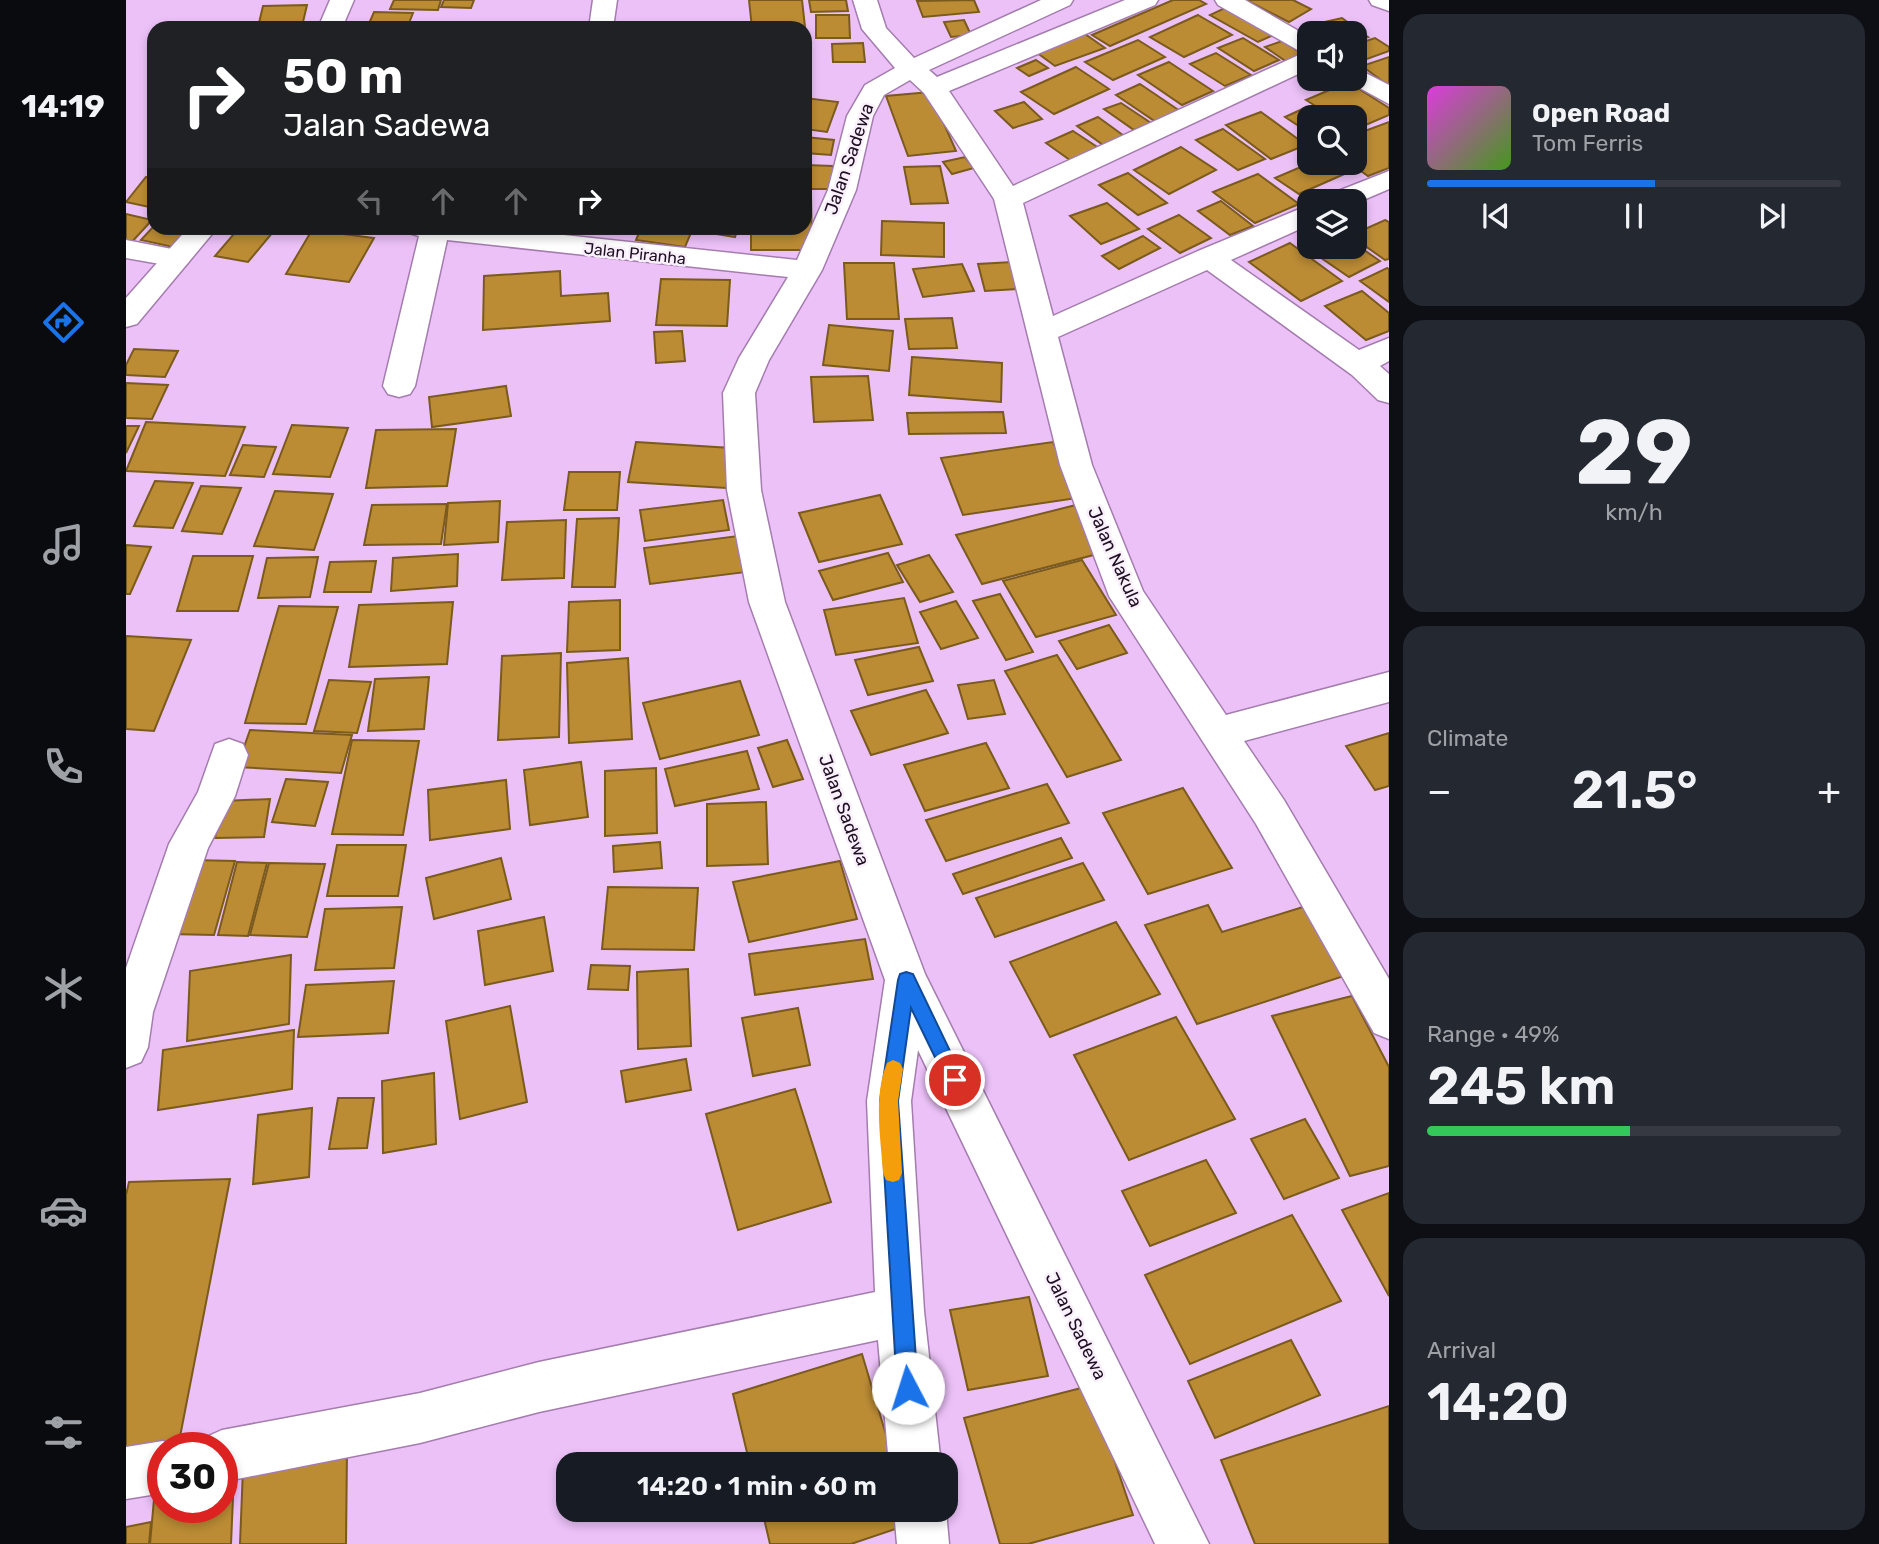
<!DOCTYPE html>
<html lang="en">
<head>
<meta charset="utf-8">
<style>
  :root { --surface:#171b24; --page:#242831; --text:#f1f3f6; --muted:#9ea1a6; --line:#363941; --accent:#1a73e8 }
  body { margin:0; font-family:Rubik,sans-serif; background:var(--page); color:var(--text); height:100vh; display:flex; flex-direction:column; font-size:26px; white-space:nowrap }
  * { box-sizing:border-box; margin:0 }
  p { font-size:23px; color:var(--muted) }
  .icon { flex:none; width:38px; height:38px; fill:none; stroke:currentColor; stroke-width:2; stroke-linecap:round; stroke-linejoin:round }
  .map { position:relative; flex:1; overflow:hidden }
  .panel { display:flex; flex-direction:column; gap:14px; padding:14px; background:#0d0f14; width:490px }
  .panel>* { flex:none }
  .guide { position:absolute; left:21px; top:21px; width:665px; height:214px; border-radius:21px; box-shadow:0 4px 10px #0003; background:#202124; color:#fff; overflow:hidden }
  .buttons { position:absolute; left:1171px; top:21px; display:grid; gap:14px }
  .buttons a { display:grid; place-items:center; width:70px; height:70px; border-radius:14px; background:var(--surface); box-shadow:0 4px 10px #0003; font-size:35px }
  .speed { position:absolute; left:21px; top:1432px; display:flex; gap:14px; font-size:35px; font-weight:700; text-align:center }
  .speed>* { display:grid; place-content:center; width:91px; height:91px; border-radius:50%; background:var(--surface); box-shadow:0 4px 10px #0003; line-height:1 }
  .speed .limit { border:10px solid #d22; background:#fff; color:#111 }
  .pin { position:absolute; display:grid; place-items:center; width:60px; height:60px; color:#fff; margin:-30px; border:4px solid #fff; border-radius:50%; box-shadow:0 2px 7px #0007 }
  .me { position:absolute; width:77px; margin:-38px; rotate:355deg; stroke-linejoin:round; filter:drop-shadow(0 0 5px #0008) }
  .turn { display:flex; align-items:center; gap:24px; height:147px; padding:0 21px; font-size:32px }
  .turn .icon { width:91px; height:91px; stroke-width:2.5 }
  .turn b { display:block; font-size:49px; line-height:60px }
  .lanes { display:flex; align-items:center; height:66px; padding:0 21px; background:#0003; justify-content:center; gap:35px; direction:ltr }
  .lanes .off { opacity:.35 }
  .big { font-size:52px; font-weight:600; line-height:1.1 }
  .panel .card { flex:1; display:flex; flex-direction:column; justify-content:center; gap:10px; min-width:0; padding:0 24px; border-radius:21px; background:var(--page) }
  .panel .dial { align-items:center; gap:0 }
  .dial b { font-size:91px; line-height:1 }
  .song { display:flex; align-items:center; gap:21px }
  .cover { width:84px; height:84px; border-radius:10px; background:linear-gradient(135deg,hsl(300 70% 55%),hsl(100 70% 35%)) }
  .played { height:7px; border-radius:4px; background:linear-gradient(90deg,var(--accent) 55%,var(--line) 55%) }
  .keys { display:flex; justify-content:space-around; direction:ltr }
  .heat { display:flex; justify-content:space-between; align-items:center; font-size:38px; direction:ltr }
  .charge { height:10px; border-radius:5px; background:linear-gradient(90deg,#34c759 49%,var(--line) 0) }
  .trip { position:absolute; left:430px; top:1452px; width:402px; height:70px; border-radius:21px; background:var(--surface); box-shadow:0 4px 10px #0003; font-weight:600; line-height:70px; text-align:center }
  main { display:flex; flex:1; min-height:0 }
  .dock { display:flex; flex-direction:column; width:126px; justify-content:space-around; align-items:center; background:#090b0e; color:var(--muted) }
  .dock .icon { width:49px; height:49px }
  .dock .active { color:var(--accent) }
  .dock b { font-size:32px; color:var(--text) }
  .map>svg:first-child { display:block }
  .building { fill:#bc8c35; stroke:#7b5a1d; stroke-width:2 }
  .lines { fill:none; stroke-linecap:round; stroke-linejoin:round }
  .minor-casing { stroke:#a47cae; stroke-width:3 }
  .tertiary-casing { stroke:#a47cae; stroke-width:3 }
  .minor { fill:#fff; fill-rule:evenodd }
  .tertiary { fill:#fff; fill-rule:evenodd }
  .route { fill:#1a73e8; stroke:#114b97; stroke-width:2 }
  .slow { fill:#f59e0b }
  .labels { text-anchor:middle; stroke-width:5; stroke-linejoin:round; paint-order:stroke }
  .far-street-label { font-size:16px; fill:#1e0f22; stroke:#f9f0fb }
  .street-label { font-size:18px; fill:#1e0f22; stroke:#f9f0fb }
</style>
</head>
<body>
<main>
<nav class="dock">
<b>14:19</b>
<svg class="icon active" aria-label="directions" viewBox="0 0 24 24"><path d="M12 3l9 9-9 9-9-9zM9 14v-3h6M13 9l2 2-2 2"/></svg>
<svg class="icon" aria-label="music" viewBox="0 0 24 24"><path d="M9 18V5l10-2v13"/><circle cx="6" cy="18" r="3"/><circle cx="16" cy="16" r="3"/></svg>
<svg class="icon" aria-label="phone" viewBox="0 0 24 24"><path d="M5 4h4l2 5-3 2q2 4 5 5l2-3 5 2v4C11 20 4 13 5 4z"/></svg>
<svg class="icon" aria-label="climate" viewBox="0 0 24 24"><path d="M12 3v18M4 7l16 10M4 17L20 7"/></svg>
<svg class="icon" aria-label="car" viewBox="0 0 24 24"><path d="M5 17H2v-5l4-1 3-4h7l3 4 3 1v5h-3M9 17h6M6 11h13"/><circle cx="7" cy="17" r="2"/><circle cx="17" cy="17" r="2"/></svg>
<svg class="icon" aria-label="filters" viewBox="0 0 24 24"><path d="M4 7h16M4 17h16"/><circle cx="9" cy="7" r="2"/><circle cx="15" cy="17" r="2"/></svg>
</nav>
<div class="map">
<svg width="1263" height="1544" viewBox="0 0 1263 1544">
  <rect width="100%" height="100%" fill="#ecc1f8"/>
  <!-- building -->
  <g class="building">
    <path d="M268,0H315L312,10L264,9Z"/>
    <path d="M318,0H348L345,8L315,7Z"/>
    <path d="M623,0H676L679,27L626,28Z"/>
    <path d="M683,0H720L722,11L685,12Z"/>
    <path d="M848,0L853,12L797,17L791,1Z"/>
    <path d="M1047,0H1073L1080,4L984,46L966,35Z"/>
    <path d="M1120,0H1167L1185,9L1163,22Z"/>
    <path d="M181,5L177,22L133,23L137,6Z"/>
    <path d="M1103,6L1152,33L1132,42L1084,15Z"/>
    <path d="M248,12L287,13L281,28H241Z"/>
    <path d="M690,15H723L724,38H690Z"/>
    <path d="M1072,15L1106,35L1058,57L1024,37Z"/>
    <path d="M1216,18L1242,37L1228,41V33H1207L1194,23Z"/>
    <path d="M838,20L845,35L825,37L818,22Z"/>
    <path d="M959,34L979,48L929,66L910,52Z"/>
    <path d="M1117,38L1153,60L1128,71L1092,48Z"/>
    <path d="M1249,38L1263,47V51L1241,59L1228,51V45Z"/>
    <path d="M1012,40L1039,57L987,80L959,62Z"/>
    <path d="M1156,41L1178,55L1161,62L1139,47Z"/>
    <path d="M737,43L739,62H707L706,44Z"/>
    <path d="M1090,53L1125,75L1099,86L1064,64Z"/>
    <path d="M1263,57V86L1236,66Z"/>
    <path d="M910,60L922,68L903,76L891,68Z"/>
    <path d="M1043,62L1087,91L1056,105L1012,75Z"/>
    <path d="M950,67L983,89L928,114L895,92Z"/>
    <path d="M1222,82L1263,108V115L1228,130V117H1207L1180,100Z"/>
    <path d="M1014,84L1054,111L1030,122L990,95Z"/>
    <path d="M804,92L830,151L782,156L760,96Z"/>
    <path d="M679,98L712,102L701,132L679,129Z"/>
    <path d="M898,102L916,119L887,128L869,111Z"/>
    <path d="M995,103L1025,123L1008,130L978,109Z"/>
    <path d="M1181,107L1198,117H1183V128L1179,130L1159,117Z"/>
    <path d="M1135,112L1180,145L1145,159L1100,125Z"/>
    <path d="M972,117L1005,141L984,150L951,126Z"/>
    <path d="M1263,122V168L1242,176L1224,163H1228V135Z"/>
    <path d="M1097,129L1139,159L1112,170L1070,140Z"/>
    <path d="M947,131L979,152L951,165L920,143Z"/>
    <path d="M679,137L708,140L705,155L679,153Z"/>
    <path d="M1055,147L1090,170L1043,194L1008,170Z"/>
    <path d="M839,157L848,168L826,174L817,162Z"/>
    <path d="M1184,163H1211L1223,172L1173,194L1149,178Z"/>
    <path d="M679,165L707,166L708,189H679Z"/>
    <path d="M814,166L822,203L785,204L778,167Z"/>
    <path d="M1002,173L1041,203L1012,215L973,185Z"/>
    <path d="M1132,174L1173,204L1129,223L1087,192Z"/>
    <path d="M20,177L28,179V208L0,202Z"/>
    <path d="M679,195H685L686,250H625V228H679Z"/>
    <path d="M1095,201L1127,226L1104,235L1072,211Z"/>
    <path d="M981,203L1013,229L975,244L944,216Z"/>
    <path d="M0,214L26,220L3,245L0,244Z"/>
    <path d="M1053,215L1085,238L1054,253L1022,229Z"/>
    <path d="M1259,220L1263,222V259L1259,260L1228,238V234Z"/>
    <path d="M756,221L818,223V257L755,255Z"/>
    <path d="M28,226V228H65L47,247L15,240Z"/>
    <path d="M113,228L147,232L122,262L89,256Z"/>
    <path d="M437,228H479L476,234Z"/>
    <path d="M515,228H567L559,247L510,240Z"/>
    <path d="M575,228H612L609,237L573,231Z"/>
    <path d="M186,230L248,238L223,282L160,274Z"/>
    <path d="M1017,236L1034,248L993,269L976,256Z"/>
    <path d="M1164,243L1216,281L1175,301L1123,262Z"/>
    <path d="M1228,243L1254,261L1223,277L1185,251L1193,247H1228Z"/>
    <path d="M886,262L894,289L859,291L852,264Z"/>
    <path d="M718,263H768L773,319H721Z"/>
    <path d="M836,264L848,291L797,297L787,269Z"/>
    <path d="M1261,268L1263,269V302L1234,281Z"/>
    <path d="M434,271L435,296L482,293L484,321L357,330L358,276Z"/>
    <path d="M535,279L604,280L601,326L530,325Z"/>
    <path d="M1236,291L1263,313V331L1240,340L1199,306Z"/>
    <path d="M826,318L831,348L783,349L779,319Z"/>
    <path d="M703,325L767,331L763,371L697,365Z"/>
    <path d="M556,331L559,361L530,363L528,332Z"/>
    <path d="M8,349L52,351L39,377L0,375V365Z"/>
    <path d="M786,357L876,363L875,402L783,395Z"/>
    <path d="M742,376L747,420L688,422L685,377Z"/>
    <path d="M0,383L42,385L26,419L0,418Z"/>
    <path d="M380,386L385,416L306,427L303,397Z"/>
    <path d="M877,412L880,433L783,434L781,413Z"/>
    <path d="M20,422L119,427L99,476L0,471Z"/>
    <path d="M166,425L222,428L204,477L147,474Z"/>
    <path d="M0,426H13L0,453Z"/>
    <path d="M330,429L321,486L240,488L250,430Z"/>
    <path d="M510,442L605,448L600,488L502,482Z"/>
    <path d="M927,442L951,498L837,515L815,458Z"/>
    <path d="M117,445L150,447L138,477L104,475Z"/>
    <path d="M443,472H494L491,510H438Z"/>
    <path d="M29,481L67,483L47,528L8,526Z"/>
    <path d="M75,486L115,488L96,534L56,531Z"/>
    <path d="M149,491L207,494L188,550L128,546Z"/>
    <path d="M754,495L776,544L693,562L673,513Z"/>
    <path d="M597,500L603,530L519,541L514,510Z"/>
    <path d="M374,501L372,542L318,545L322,503Z"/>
    <path d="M321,504L315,544L238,545L246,505Z"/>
    <path d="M950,505L979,552L856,584L830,535Z"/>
    <path d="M493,518L489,587H446L451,519Z"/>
    <path d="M440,520L438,578L376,580L381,522Z"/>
    <path d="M612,536L620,572L524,584L518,548Z"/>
    <path d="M0,545L25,547L4,594H0Z"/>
    <path d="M762,553L777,582L707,600L693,571Z"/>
    <path d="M332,554L331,586L265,591L267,558Z"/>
    <path d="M803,555L827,592L794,602L771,565Z"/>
    <path d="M67,556H127L112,611H51Z"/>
    <path d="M192,557L184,597L132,598L141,558Z"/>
    <path d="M956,560L990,615L910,637L877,581Z"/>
    <path d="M250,561L245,592H198L204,562Z"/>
    <path d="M874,594L907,652L880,660L847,601Z"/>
    <path d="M778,598L792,643L710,655L698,610Z"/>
    <path d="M494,600V650L441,652L443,602Z"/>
    <path d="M830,601L852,638L815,649L794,612Z"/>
    <path d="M327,602L321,664L223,667L233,605Z"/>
    <path d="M153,606L212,607L180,724L119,723Z"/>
    <path d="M983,625L1001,653L951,669L933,641Z"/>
    <path d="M0,636L65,640L28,731L0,729Z"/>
    <path d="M793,647L807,681L742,695L729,660Z"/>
    <path d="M435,653L433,737L372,740L376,656Z"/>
    <path d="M931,655L995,760L941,777L879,671Z"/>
    <path d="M502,658L506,739L443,743L441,663Z"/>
    <path d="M303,677L298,729L242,731L249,679Z"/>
    <path d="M203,680L245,682L231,733L188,731Z"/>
    <path d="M868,680L879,714L842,719L832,685Z"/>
    <path d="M614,681L633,735L534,759L517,703Z"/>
    <path d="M800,690L822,733L745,755L725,711Z"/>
    <path d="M124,730L226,735L215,773L111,767Z"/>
    <path d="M1263,733V786L1249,790L1220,746Z"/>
    <path d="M226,740L293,741L277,835L206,834Z"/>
    <path d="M661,740L677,779L647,787L632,748Z"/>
    <path d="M860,743L883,788L799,811L778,765Z"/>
    <path d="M621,751L633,789L549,806L539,769Z"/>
    <path d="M455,762L462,817L404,825L398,770Z"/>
    <path d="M530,768L531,833L479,836V771Z"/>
    <path d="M160,779L202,782L189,826L146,822Z"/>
    <path d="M380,780L384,829L304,840L302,790Z"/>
    <path d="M921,784L943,823L820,861L800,820Z"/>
    <path d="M1057,788L1106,868L1022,894L977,813Z"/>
    <path d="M144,799L138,837L89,838L97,801Z"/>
    <path d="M640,802L642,864L581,866V804Z"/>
    <path d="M935,838L946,858L837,894L827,874Z"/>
    <path d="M534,842L536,868L488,872L487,846Z"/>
    <path d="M211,845H280L272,896H201Z"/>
    <path d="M375,858L385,899L308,919L300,878Z"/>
    <path d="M66,860L109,861L88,935L43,934Z"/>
    <path d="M714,861L731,919L623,942L607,882Z"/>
    <path d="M111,862L141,863L122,936L92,935Z"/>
    <path d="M143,863L199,864L181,937L124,935Z"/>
    <path d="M957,863L978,900L869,937L850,898Z"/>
    <path d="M482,887L572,888L568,950L476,949Z"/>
    <path d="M1082,905L1096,932L1177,907L1218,976L1071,1024L1019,925Z"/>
    <path d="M276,907L268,968L189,970L199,909Z"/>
    <path d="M418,917L427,971L359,985L352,931Z"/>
    <path d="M990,922L1034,994L924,1037L884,962Z"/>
    <path d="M739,939L747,979L629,995L623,954Z"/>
    <path d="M165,955L163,1024L61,1041L64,971Z"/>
    <path d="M465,965L504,966L502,990L462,989Z"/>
    <path d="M562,969L565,1046L512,1049L511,972Z"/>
    <path d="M268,981L262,1033L172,1037L180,985Z"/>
    <path d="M1226,996L1263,1067V1166L1224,1176L1146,1016Z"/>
    <path d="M384,1006L401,1102L334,1119L320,1021Z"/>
    <path d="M672,1008L684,1065L627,1076L616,1018Z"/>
    <path d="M1050,1017L1109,1119L1003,1160L948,1055Z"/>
    <path d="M168,1030L166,1089L32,1110L37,1050Z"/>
    <path d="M560,1059L565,1090L500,1102L495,1071Z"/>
    <path d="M308,1073L310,1144L257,1153L256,1081Z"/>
    <path d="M669,1089L705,1202L612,1230L580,1114Z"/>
    <path d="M212,1098H248L241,1148L203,1149Z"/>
    <path d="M186,1108L183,1177L127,1184L132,1115Z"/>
    <path d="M1179,1119L1213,1178L1158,1199L1125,1139Z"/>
    <path d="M1080,1160L1110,1213L1024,1246L996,1191Z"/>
    <path d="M104,1179L52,1447L0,1455V1195L3,1182Z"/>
    <path d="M1263,1193V1296L1216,1210Z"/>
    <path d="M1166,1215L1215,1301L1064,1364L1019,1275Z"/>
    <path d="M903,1297L922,1376L842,1390L824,1310Z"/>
    <path d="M1165,1340L1194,1395L1089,1438L1062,1381Z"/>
    <path d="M736,1354L769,1465H624L607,1394Z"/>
    <path d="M963,1386L1007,1515L902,1544H874L838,1418Z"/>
    <path d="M1263,1406V1544H1129L1095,1460Z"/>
    <path d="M221,1450L220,1544H114L117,1468Z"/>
    <path d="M108,1474L105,1544H24L29,1488L37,1487V1507H96V1476Z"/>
    <path d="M636,1510H783L787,1523L725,1544H644Z"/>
    <path d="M25,1522L23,1544H0V1527Z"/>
  </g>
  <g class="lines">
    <defs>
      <g id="minor">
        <path d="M467,0H491L487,28H463Z"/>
        <path d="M727,0H751L760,28L788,58L915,0H947L944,5L803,70L811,77L999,0H1032L1029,5L823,91L887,186L1177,53L1092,5L1089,0H1119L1183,37V69L897,203L927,316L1072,251L1183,205V225L1105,260L1233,350L1263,338V361L1254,366L1263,374V403L1252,400L1226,375L1081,270L932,337L966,465L1017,591L1100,715L1263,672V702L1118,741L1158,800L1263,979V1039L1248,1033L1130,824L983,596L934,465L868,199L798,93L784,80L758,95L747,116L730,190L696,270L643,360L629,393L635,490L659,602L799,974L1083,1544H1029L792,1050L785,1101L798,1311L815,1465H763L752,1340L413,1412L294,1443L96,1482V1447H74L78,1438L96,1430L294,1393L413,1362L749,1292L741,1101L759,980L623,602L601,490L597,393L613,358L662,277L321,240L289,386L284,394L273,397L262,394L257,386L293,236L286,234L282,228H373L671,260L702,190L721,116L739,85L769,68L736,29Z"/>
        <path d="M1243,0H1263V11L1246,5Z"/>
        <path d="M1228,67L1263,85V104L1219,80L1228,79Z"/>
        <path d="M1263,171V189L1228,204V201H1198L1202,195Z"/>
        <path d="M0,240L61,252L65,258L61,264L51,267L0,258Z"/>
        <path d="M103,739L117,744L122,755L109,796L82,848L27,1012L22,1047L15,1062L0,1068V968L43,844L72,792L89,744Z"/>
        <path d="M37,1441L51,1447H37V1493L0,1499V1447Z"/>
        <path d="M768,1510H820L823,1544H771Z"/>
      </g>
      <g id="tertiary">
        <path d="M204,0H228L216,28H192Z"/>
        <path d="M62,228H91L11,324L0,327V298Z"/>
      </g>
    </defs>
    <!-- minor casing -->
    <use href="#minor" class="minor-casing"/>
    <!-- tertiary casing -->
    <use href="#tertiary" class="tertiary-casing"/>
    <!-- minor -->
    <use href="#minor" class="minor"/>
    <!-- tertiary -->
    <use href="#tertiary" class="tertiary"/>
  </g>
  <!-- route -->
  <path class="route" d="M780,972L787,974L838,1080L836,1086L829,1089L823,1086L785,1008L772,1101L792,1388L789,1395L782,1398L774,1395L771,1388L754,1101L772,980L774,974Z"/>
  <!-- slow -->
  <path class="slow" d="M767,1060L774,1063L777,1069L772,1101L776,1173L773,1180L767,1182L760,1180L757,1173C755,1138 747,1096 761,1063Z"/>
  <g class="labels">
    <!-- far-street labels -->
    <g class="far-street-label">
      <text transform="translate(509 253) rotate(6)" y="6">Jalan Piranha</text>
    </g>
    <!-- street labels -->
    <g class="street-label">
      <text transform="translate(723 159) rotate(-71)" y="6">Jalan Sadewa</text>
      <text transform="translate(989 557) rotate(66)" y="6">Jalan Nakula</text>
      <text transform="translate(718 810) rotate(70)" y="6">Jalan Sadewa</text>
      <text transform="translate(950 1326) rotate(64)" y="6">Jalan Sadewa</text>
    </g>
  </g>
</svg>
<div class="buttons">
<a><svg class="icon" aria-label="sound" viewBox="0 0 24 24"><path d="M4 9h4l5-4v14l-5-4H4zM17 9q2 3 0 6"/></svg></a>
<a><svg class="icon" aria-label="search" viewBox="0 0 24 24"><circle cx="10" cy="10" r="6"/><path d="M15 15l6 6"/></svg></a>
<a><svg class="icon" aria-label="layers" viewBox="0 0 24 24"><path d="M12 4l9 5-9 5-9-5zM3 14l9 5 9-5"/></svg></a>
</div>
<div class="speed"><div class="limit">30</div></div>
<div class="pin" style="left:829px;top:1080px;background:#d93025"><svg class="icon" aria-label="arrive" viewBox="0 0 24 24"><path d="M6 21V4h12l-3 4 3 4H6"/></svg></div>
<svg class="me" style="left:782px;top:1388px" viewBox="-20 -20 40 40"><circle r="19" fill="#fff"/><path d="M0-13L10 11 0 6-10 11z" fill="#1a73e8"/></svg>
<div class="trip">14:20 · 1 min · 60 m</div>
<div class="guide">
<div class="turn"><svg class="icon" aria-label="right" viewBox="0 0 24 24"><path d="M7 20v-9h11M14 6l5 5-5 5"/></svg><div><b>50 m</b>Jalan Sadewa</div></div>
<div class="lanes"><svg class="icon off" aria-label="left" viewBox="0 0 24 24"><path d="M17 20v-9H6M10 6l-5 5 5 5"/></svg><svg class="icon off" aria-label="ahead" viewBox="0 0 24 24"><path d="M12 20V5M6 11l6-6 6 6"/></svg><svg class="icon off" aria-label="ahead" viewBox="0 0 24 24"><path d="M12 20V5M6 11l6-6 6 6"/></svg><svg class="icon" aria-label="right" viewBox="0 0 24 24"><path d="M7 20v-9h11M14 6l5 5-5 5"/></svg></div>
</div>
</div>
<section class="panel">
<div class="card">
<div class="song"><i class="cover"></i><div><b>Open Road</b><p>Tom Ferris</p></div></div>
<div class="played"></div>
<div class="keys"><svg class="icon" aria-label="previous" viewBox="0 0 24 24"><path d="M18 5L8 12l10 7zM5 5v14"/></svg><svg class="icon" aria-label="pause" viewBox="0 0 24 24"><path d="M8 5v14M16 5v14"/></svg><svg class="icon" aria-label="next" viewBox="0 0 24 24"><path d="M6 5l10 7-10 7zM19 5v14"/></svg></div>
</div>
<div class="card dial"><b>29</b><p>km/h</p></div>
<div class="card"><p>Climate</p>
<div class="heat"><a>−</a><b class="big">21.5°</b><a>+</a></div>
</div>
<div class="card"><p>Range · 49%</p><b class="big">245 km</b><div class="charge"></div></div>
<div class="card"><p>Arrival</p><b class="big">14:20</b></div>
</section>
</main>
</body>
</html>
